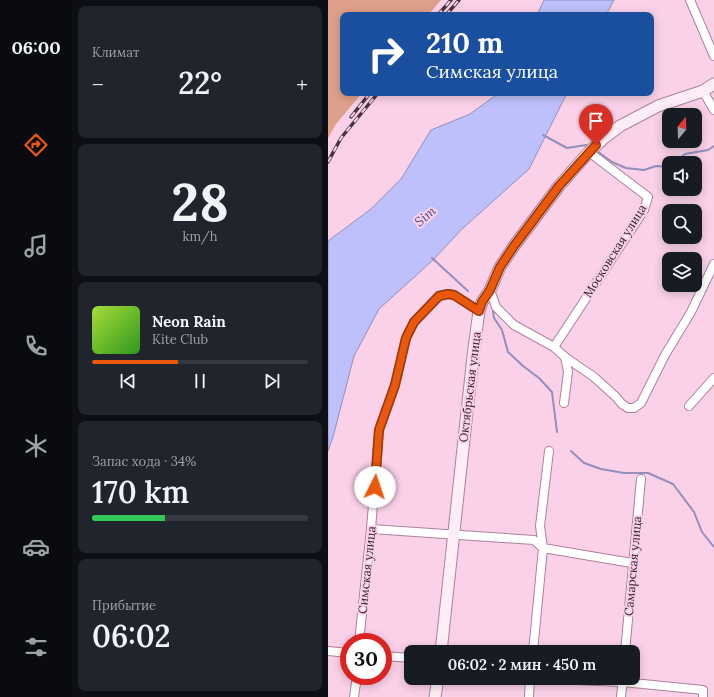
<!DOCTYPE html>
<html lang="ru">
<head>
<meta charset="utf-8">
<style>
  :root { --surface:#171b24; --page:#20242c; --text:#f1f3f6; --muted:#9ea1a6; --line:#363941; --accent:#ea580c }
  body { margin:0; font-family:Lora,serif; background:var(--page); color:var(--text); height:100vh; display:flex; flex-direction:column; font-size:15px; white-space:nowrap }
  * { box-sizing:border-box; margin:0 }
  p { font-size:13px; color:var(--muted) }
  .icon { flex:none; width:22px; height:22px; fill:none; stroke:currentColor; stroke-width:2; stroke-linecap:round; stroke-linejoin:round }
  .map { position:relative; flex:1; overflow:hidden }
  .panel { display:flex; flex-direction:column; gap:6px; padding:6px; background:#0d0f14; width:256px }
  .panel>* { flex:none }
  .top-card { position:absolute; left:12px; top:12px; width:314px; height:84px; border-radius:8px; box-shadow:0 2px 10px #0003; background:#1a4fa0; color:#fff; overflow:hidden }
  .needle { width:26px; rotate:19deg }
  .controls { position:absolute; left:334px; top:108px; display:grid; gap:8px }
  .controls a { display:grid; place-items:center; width:40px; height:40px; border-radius:8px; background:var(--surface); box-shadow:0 2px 10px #0003; font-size:20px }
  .speed { position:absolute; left:12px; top:633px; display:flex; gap:8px; font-size:20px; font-weight:700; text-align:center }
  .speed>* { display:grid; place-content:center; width:52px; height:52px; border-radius:50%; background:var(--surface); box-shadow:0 2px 10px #0003; line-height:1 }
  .speed .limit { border:6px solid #d22; background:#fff; color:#111 }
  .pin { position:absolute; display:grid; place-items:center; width:34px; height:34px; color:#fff; margin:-41px -17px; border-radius:50% 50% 50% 0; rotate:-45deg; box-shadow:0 0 4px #0007 }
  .pin .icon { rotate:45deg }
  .me { position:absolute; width:44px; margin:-22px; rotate:4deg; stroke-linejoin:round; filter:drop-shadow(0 0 3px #0008) }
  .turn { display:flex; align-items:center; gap:14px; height:84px; padding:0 20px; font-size:18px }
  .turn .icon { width:52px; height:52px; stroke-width:2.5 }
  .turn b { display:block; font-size:28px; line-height:34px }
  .big { font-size:30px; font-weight:600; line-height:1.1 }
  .panel .widget { flex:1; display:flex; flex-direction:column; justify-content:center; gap:6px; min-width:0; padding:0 14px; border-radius:8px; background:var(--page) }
  .panel .dial { align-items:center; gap:0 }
  .dial b { font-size:52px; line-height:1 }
  .song { display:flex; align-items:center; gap:12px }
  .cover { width:48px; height:48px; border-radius:6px; background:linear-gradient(135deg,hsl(80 70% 55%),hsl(110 70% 35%)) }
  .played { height:4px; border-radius:2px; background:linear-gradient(90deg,var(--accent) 40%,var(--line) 40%) }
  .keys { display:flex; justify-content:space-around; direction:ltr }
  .heat { display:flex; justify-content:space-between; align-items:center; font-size:22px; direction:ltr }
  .charge { height:6px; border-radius:3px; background:linear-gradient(90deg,#34c759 34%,var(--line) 0) }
  .trip { position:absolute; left:76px; top:645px; width:236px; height:40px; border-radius:8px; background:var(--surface); box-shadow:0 2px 10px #0003; font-weight:600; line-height:40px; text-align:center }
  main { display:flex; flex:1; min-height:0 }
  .dock { display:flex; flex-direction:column; width:72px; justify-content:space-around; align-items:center; background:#090b0e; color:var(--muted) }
  .dock .icon { width:28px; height:28px }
  .dock .current { color:var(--accent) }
  .dock b { font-size:18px; color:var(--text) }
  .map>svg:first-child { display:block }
  .forest { fill:#dea088 }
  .water { fill:#bdc0fa; stroke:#928fbb }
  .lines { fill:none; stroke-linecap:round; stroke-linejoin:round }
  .stream { stroke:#928fbb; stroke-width:2 }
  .minor-casing { stroke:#af809c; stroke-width:10 }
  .secondary-casing { stroke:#af809c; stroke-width:13 }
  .minor { stroke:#fff; stroke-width:8 }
  .secondary { stroke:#fcedf6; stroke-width:11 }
  .rail-casing { stroke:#483240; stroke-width:3.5 }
  .rail { stroke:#fad1e8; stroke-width:2; stroke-dasharray:6; stroke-linecap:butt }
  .route-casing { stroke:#983908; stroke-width:10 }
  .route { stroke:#ea580c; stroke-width:7 }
  .labels { text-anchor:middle; stroke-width:4; stroke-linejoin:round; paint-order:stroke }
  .street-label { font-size:12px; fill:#2f1c28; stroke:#fad1e8 }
  .water-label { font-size:13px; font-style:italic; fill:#4d4a90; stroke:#fad1e8 }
</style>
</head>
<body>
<main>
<nav class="dock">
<b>06:00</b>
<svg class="icon current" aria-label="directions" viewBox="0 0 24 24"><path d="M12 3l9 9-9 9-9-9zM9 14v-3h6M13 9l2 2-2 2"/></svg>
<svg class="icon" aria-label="music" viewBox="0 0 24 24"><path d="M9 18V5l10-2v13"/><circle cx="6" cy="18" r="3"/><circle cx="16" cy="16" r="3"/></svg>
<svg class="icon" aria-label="phone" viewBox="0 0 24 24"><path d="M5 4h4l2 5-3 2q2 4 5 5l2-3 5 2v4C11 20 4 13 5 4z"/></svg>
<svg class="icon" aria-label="climate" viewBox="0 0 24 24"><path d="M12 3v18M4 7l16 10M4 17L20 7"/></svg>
<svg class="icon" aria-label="car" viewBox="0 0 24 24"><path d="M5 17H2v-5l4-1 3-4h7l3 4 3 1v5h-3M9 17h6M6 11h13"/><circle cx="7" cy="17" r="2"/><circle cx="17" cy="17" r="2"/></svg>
<svg class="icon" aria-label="filters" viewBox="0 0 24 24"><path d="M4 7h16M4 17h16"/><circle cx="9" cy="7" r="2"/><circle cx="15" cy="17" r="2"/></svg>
</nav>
<section class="panel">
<div class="widget"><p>Климат</p>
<div class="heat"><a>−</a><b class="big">22°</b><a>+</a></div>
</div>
<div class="widget dial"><b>28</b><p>km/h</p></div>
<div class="widget">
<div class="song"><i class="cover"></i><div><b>Neon Rain</b><p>Kite Club</p></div></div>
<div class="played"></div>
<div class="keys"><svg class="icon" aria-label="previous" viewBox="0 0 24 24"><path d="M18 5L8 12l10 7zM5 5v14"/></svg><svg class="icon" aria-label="pause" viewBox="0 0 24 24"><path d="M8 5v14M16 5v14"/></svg><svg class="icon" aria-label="next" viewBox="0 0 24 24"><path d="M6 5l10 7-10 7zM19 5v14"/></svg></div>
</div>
<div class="widget"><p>Запас хода · 34%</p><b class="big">170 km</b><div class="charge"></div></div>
<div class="widget"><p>Прибытие</p><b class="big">06:02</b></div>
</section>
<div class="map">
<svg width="386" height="697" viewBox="0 0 386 697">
  <rect width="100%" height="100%" fill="#fad1e8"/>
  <!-- forest -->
  <path class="forest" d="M0,0H113L100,15H15V93H34L8,124L0,138Z"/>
  <!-- water -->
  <g class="water">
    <path d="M216,0H286L278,15H209Z"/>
    <path d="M171,93H239L201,169L134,229L105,260L51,309L26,356L5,437L0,451V241L43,209L73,179L103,130L142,114Z"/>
  </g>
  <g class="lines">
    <!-- stream -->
    <g class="stream">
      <path d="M215,135L239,148L258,145L261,147"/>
      <path d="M269,151L284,162L298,168L316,170L328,166L341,167"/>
      <path d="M346,163L357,154L380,150L386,146"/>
      <path d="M104,258L140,291"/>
      <path d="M165,311L166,318L174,330L180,352L195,366L211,378L224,392L229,432"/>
      <path d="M243,451L256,463L273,469L296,473H320L345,484L366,512L374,532L386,547"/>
    </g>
    <defs>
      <g id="minor">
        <path d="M362,0L386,56"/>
        <path d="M375,91L386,110"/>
        <path d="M162,290L168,307L186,325L226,347L237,357L266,377L288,397L294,404L300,408H306L313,403L337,355L363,312L386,264"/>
        <path d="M226,347L316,210L320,197L261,152"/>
        <path d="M236,403L240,372L237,357"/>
        <path d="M361,406L386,378"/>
        <path d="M43,529L206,540L215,548L304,563"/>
        <path d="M31,642L43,529L51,430L67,385L78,338L86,322L111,296L120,294L126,295L151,311"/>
        <path d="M0,651L21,653"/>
        <path d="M205,652L215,548L212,526L221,451"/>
        <path d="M297,652L313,479"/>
        <path d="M55,656L83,658"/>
        <path d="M198,678L295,682L375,690V697"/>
        <path d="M26,697L29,676"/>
        <path d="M201,697L202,678"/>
        <path d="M293,697L295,678"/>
      </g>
      <g id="secondary">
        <path d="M113,652L145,356L151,311L154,302L162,290L172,267L186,246L231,186L261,152L276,138L292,126L330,106L375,91L386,84"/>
        <path d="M107,697L110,678"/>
      </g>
    </defs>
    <!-- minor casing -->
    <use href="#minor" class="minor-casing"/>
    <!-- secondary casing -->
    <use href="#secondary" class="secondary-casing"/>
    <!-- minor -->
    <use href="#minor" class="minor"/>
    <!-- secondary -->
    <use href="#secondary" class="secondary"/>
    <defs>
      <g id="rail">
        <path d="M110,15L123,0"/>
        <path d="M118,15L131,0"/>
        <path d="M23,117L42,93"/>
        <path d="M0,162L13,138L50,93"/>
      </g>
    </defs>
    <!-- rail casing -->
    <use href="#rail" class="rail-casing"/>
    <!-- rail -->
    <use href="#rail" class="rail"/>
  </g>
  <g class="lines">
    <defs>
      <path id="route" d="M47,487L51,430L67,385L78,338L86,322L111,296L120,294L126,295L151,311L154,302L162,290L172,267L186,246L231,186L268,145"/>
    </defs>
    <!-- route casing -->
    <use href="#route" class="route-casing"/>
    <!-- route -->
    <use href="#route" class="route"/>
  </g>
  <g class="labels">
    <!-- street labels -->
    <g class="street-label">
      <text transform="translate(287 251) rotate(-58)" y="4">Московская улица</text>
      <text transform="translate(142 387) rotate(-83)" y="4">Октябрьская улица</text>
      <text transform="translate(305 566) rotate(-85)" y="4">Самарская улица</text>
      <text transform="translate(39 570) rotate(-84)" y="4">Симская улица</text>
    </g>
    <!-- water labels -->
    <g class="water-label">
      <text transform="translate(97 216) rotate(-41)" y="5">Sim</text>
    </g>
  </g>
</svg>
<div class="controls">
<a><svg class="needle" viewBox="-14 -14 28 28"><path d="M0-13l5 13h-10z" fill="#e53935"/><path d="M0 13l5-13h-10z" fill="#9ea1a6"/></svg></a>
<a><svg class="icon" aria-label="sound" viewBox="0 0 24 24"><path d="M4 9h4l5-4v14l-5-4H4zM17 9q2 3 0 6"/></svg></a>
<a><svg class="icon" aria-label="search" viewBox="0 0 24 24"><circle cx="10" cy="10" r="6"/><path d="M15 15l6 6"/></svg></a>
<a><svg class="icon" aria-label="layers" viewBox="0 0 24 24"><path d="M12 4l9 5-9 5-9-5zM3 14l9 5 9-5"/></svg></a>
</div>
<div class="speed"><div class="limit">30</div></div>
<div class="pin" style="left:268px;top:145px;background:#d93025"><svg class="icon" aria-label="arrive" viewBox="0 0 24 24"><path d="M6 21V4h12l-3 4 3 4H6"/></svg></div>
<svg class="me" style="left:47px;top:487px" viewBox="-20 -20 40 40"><circle r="19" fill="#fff"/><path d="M0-13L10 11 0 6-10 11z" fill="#ea580c"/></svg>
<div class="trip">06:02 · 2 мин · 450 m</div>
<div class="top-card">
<div class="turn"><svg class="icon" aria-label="right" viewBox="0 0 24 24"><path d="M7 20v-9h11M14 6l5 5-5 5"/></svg><div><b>210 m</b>Симская улица</div></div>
</div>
</div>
</main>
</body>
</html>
